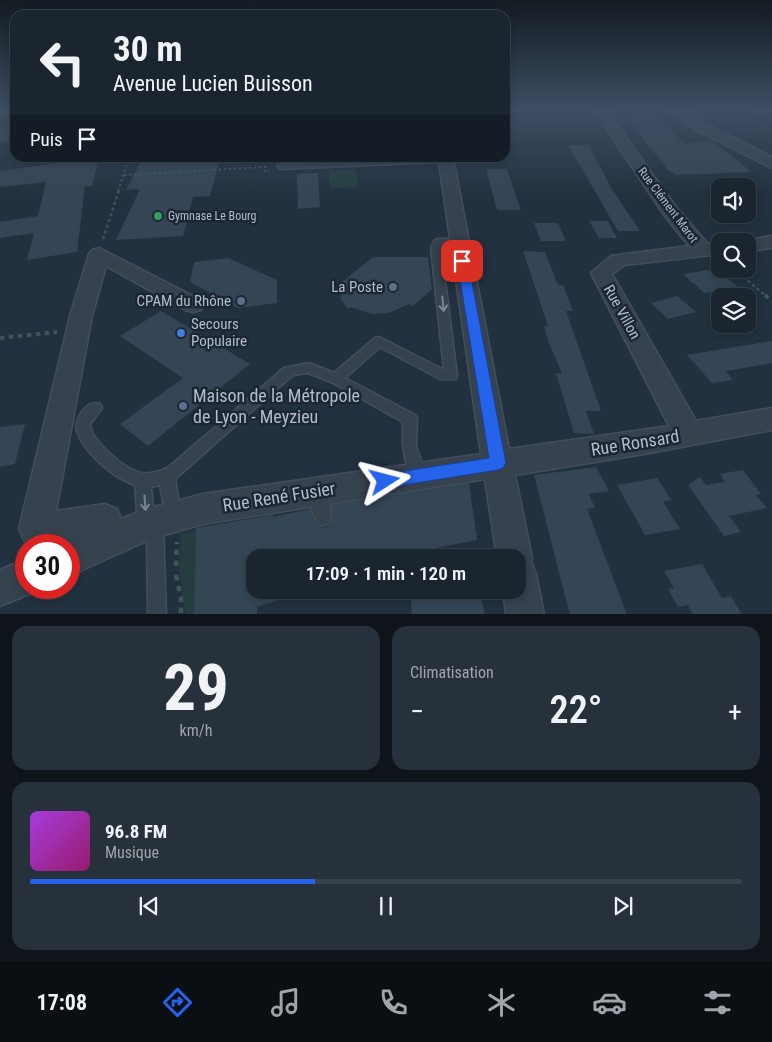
<!DOCTYPE html>
<html lang="fr">
<head>
<meta charset="utf-8">
<style>
  :root { --surface:#1a252f; --page:#27313b; --text:#f1f3f6; --muted:#9fa5aa; --line:#38424b; --accent:#2563eb }
  body { margin:0; font-family:"Roboto Condensed",sans-serif; background:var(--page); color:var(--text); height:100vh; display:flex; flex-direction:column; font-size:19px; white-space:nowrap }
  * { box-sizing:border-box; margin:0 }
  p { font-size:16px; color:var(--muted) }
  .icon { flex:none; width:28px; height:28px; fill:none; stroke:currentColor; stroke-width:2; stroke-linecap:round; stroke-linejoin:round }
  .map { position:relative; height:614px; overflow:hidden }
  .sheet { display:flex; flex-direction:column; gap:12px; padding:12px; background:#0e141a; flex:1 }
  .sheet>* { flex:none }
  .banner { position:absolute; left:10px; top:10px; width:500px; height:152px; border-radius:15px; box-shadow:0 2px 8px #0003,0 0 0 1px var(--line); background:#1a252f; color:var(--text); overflow:hidden }
  .buttons { position:absolute; left:711px; top:178px; display:grid; gap:10px }
  .buttons a { display:grid; place-items:center; width:45px; height:45px; border-radius:10px; background:var(--surface); box-shadow:0 2px 8px #0003,0 0 0 1px var(--line); font-size:25px }
  .speed { position:absolute; left:15px; top:534px; display:flex; gap:10px; font-size:25px; font-weight:700; text-align:center }
  .speed>* { display:grid; place-content:center; width:65px; height:65px; border-radius:50%; background:var(--surface); box-shadow:0 2px 8px #0003,0 0 0 1px var(--line); line-height:1 }
  .speed .limit { border:8px solid #d22; background:#fff; color:#111 }
  .pin { position:absolute; display:grid; place-items:center; width:42px; height:42px; color:#fff; margin:-21px; border-radius:10px; box-shadow:0 2px 8px #0006 }
  .me { position:absolute; width:55px; margin:-28px; rotate:81deg; stroke-linejoin:round; filter:drop-shadow(0 0 4px #0008) }
  .turn { display:flex; align-items:center; gap:18px; height:105px; padding:0 20px; font-size:22px }
  .turn .icon { width:65px; height:65px; stroke-width:2.5 }
  .turn b { display:block; font-size:35px; line-height:42px }
  .then { display:flex; align-items:center; height:48px; padding:0 20px; background:#0003; gap:10px; font-size:19px }
  .big { font-size:38px; font-weight:600; line-height:1.1 }
  .sheet .card { flex:1; display:flex; flex-direction:column; justify-content:center; gap:8px; min-width:0; padding:0 18px; border-radius:15px; background:var(--page) }
  .sheet .dial { align-items:center; gap:0 }
  .dial b { font-size:65px; line-height:1 }
  .song { display:flex; align-items:center; gap:15px }
  .cover { width:60px; height:60px; border-radius:8px; background:linear-gradient(135deg,hsl(280 70% 55%),hsl(320 70% 35%)) }
  .played { height:5px; border-radius:2px; background:linear-gradient(90deg,var(--accent) 40%,var(--line) 40%) }
  .keys { display:flex; justify-content:space-around; direction:ltr }
  .heat { display:flex; justify-content:space-between; align-items:center; font-size:28px; direction:ltr }
  .sheet .tiles { flex:1; display:grid; gap:12px; grid-template-columns:1fr 1fr }
  .card:last-child { grid-column:span 2 }
  .trip { position:absolute; left:246px; top:549px; width:280px; height:50px; border-radius:15px; background:var(--surface); box-shadow:0 2px 8px #0003,0 0 0 1px var(--line); font-weight:600; line-height:50px; text-align:center }
  .tabs { display:flex; height:80px; justify-content:space-around; align-items:center; background:#0a0f13; color:var(--muted) }
  .tabs .icon { width:35px; height:35px }
  .tabs .active { color:var(--accent) }
  .tabs b { font-size:22px; color:var(--text) }
  .map>svg:first-child { display:block }
  .green { fill:#243e40 }
  .building { fill:#344555 }
  .lines { fill:none; stroke-linecap:round; stroke-linejoin:round }
  .lane-casing { stroke:#434e5b; stroke-width:3 }
  .street-casing { stroke:#434e5b; stroke-width:3 }
  .path-far3 { stroke:#3d5758; stroke-width:2; stroke-dasharray:2.5 2.5; stroke-linecap:butt }
  .path-far2 { stroke:#3d5758; stroke-width:2.5; stroke-dasharray:3 3; stroke-linecap:butt }
  .path-far1 { stroke:#3d5758; stroke-width:4; stroke-dasharray:4.5 4.5; stroke-linecap:butt }
  .path { stroke:#3d5758; stroke-width:4.5; stroke-dasharray:5.5 5.5; stroke-linecap:butt }
  .lane { fill:#37424f; fill-rule:evenodd }
  .street { fill:#37424f; fill-rule:evenodd }
  .oneway { stroke:#7b8693 }
  .route { fill:#2563eb; stroke:#184099 }
  .leisure-dot { fill:#2e9e5b; stroke:#1c2733; stroke-width:2 }
  .service-dot { fill:#5c6f8a; stroke:#1c2733; stroke-width:2 }
  .shop-dot { fill:#3f7fe0; stroke:#1c2733; stroke-width:2 }
  .labels { text-anchor:middle; stroke-width:5; stroke-linejoin:round; paint-order:stroke }
  .far-street-label { font-size:12px; fill:#b2bdca; stroke:#1c2733 }
  .far-poi-label { font-size:12px; fill:#b2bdca; stroke:#1c2733; text-anchor:start }
  .poi-label { font-size:15px; fill:#b2bdca; stroke:#1c2733; text-anchor:end }
  .street-label { font-size:15px; fill:#b2bdca; stroke:#1c2733 }
  .near-poi-label { font-size:18px; fill:#b2bdca; stroke:#1c2733; text-anchor:start }
  .near-street-label { font-size:18px; fill:#b2bdca; stroke:#1c2733 }
</style>
</head>
<body>
<div class="map">
<svg width="772" height="615" viewBox="0 0 772 615">
  <rect width="100%" height="100%" fill="#22313f"/>
  <!-- green -->
  <g class="green">
    <path d="M355,169L358,187L330,189L329,171Z"/>
    <path d="M196,531L194,614H185L179,567L181,533Z"/>
  </g>
  <!-- building -->
  <g class="building">
    <path d="M627,118H658L685,144L712,141L752,172L676,175L668,170Z"/>
    <path d="M568,145H589L610,186L640,231H618Z"/>
    <path d="M69,158H99L92,186H85L77,252L27,260L34,233L0,238V222L38,216L46,182L0,187V171L66,162Z"/>
    <path d="M143,158H220L210,196L193,197L183,236L116,240L140,189L126,190Z"/>
    <path d="M486,169H507L521,210H497Z"/>
    <path d="M318,173L320,207L298,209L297,174Z"/>
    <path d="M589,221H608L617,238H599Z"/>
    <path d="M534,223H558L566,241H541Z"/>
    <path d="M523,251L545,252L558,285H563L573,311H566L601,411H586L594,434L574,433L556,373H562L549,343L544,326H548Z"/>
    <path d="M373,257H428L432,289L413,306L409,304L389,313L372,314L351,307L348,309L341,299V283Z"/>
    <path d="M228,258L277,280V303L238,308L190,282L194,262Z"/>
    <path d="M709,270L715,276L724,275L739,288L704,293L683,274Z"/>
    <path d="M677,296L696,312L668,319L651,303Z"/>
    <path d="M161,311L250,364L148,446L120,424L183,378L120,336Z"/>
    <path d="M772,341V363L726,371L733,380L712,383L687,355Z"/>
    <path d="M25,424L15,464L0,467V427Z"/>
    <path d="M596,467L609,491L589,494L595,508L587,509L627,615H570L534,475Z"/>
    <path d="M743,470L761,494L756,495L767,508L729,516L741,532L724,536L688,485L700,477L706,485L725,482L720,474Z"/>
    <path d="M657,478L671,500L663,502L680,529L645,535L617,485Z"/>
    <path d="M469,483L477,540L383,558H255V590H299L300,593L257,607V615H194L196,528L273,515V517L311,509L315,524L324,528L331,524V505Z"/>
    <path d="M702,564L722,598L731,596L742,615H693L688,605L678,607L668,589L674,588L664,571Z"/>
    <path d="M480,590L485,615H412L410,591Z"/>
  </g>
  <g class="lines">
    <defs>
      <g id="lane">
        <path d="M438,239H459L464,242L459,245H442L441,248L457,376L456,379H440L380,347L345,378L415,415L417,419L416,446L426,476L423,481L418,483L413,481C403,460 402,444 403,422L331,382L308,373L293,375L175,479L181,516L179,521L173,524L167,521L160,485L151,487L154,517L161,518L163,524L166,615H148L147,532L140,530L138,524L135,485C113,478 81,451 76,427C77,416 87,400 100,404L102,408L90,424C91,441 126,471 143,473C154,474 161,471 170,466L284,368L309,363L334,373L375,338L379,337L444,370L431,248L435,240Z"/>
        <path d="M318,484L324,486C328,496 333,514 329,523L323,526L317,523C313,514 308,496 312,486Z"/>
      </g>
      <g id="street">
        <path d="M594,110H606L676,207L708,244L720,242V254L624,265L612,274L696,421L772,408V430L644,454L515,475L532,558L531,562L536,574L544,615H506L503,590H518V558H497L485,479L203,524L151,539L69,576V545H61L72,540L36,545L24,540L19,529L70,316L89,254L92,250L99,248L201,300L204,305L201,310L193,312L185,310L106,266L92,316L56,511L105,504L117,509L121,519L146,509L203,494L481,454L439,162L280,169L277,166L285,161L360,158H453L509,449L669,426L591,273L611,256L689,246L664,215Z"/>
        <path d="M670,110H685L706,124L772,157V168L696,130Z"/>
        <path d="M15,127V136L0,140V131Z"/>
        <path d="M772,236V248L748,251V241H741Z"/>
        <path d="M26,559V588H40L39,590L0,606V570Z"/>
      </g>
    </defs>
    <!-- lane casing -->
    <use href="#lane" class="lane-casing"/>
    <!-- street casing -->
    <use href="#street" class="street-casing"/>
    <!-- path-far3 -->
    <g class="path-far3">
      <path d="M754,110L772,119"/>
      <path d="M124,175L266,167L265,171H270"/>
      <path d="M118,191L129,158"/>
    </g>
    <!-- path-far2 -->
    <g class="path-far2">
      <path d="M103,239L119,190"/>
      <path d="M734,269L766,296"/>
    </g>
    <!-- path-far1 -->
    <g class="path-far1">
      <path d="M765,295L772,301"/>
      <path d="M0,338L57,332"/>
    </g>
    <!-- path -->
    <g class="path">
      <path d="M176,566L177,542"/>
      <path d="M176,575L181,598V615"/>
    </g>
    <!-- lane -->
    <use href="#lane" class="lane"/>
    <!-- street -->
    <use href="#street" class="street"/>
  </g>
  <!-- one-way arrows -->
  <defs><path id="oneway-shaft" d="M-6 0H5M1.5-3L5.5 0L1.5 3" fill="none" stroke-width="1.6" stroke-linecap="round" stroke-linejoin="round" transform="scale(1.25)"/></defs>
  <g class="oneway">
    <use href="#oneway-shaft" transform="translate(443 304) rotate(84)"/>
    <use href="#oneway-shaft" transform="translate(145 503) rotate(86)"/>
  </g>
  <!-- sky -->
  <linearGradient id="sky" x2="0" y2="1"><stop stop-color="#131b23"/><stop offset="0.56" stop-color="#3e4e63"/><stop offset="1" stop-color="#3e4e63" stop-opacity="0"/></linearGradient>
  <rect width="772" height="196" fill="url(#sky)"/>
  <!-- route -->
  <path class="route" d="M462,258L468,261L506,463L503,468L498,470L385,488L379,486L377,481L379,476L385,474L489,458L457,261Z"/>
  <!-- markers -->
  <circle class="leisure-dot" cx="158" cy="216" r="5"/>
  <g class="service-dot">
    <circle cx="393" cy="287" r="5"/>
    <circle cx="241" cy="301" r="5"/>
    <circle cx="183" cy="406" r="5"/>
  </g>
  <circle class="shop-dot" cx="181" cy="333" r="5"/>
  <g class="labels">
    <!-- far-street labels -->
    <g class="far-street-label">
      <text transform="translate(668 205) rotate(53)" y="4">Rue Clément Marot</text>
    </g>
    <!-- far-poi labels -->
    <g class="far-poi-label">
      <text x="168" y="220">Gymnase Le Bourg</text>
    </g>
    <!-- poi labels -->
    <g class="poi-label">
      <text x="383" y="292">La Poste</text>
      <text x="231" y="306">CPAM du Rhône</text>
      <text x="191" y="329" text-anchor="start">Secours<tspan x="191" dy="17">Populaire</tspan></text>
    </g>
    <!-- street labels -->
    <g class="street-label">
      <text transform="translate(622 312) rotate(61)" y="5">Rue Villon</text>
    </g>
    <!-- near-poi labels -->
    <g class="near-poi-label">
      <text x="193" y="402">Maison de la Métropole<tspan x="193" dy="21">de Lyon - Meyzieu</tspan></text>
    </g>
    <!-- near-street labels -->
    <g class="near-street-label">
      <text transform="translate(635 443) rotate(-9)" y="6">Rue Ronsard</text>
      <text transform="translate(279 497) rotate(-9)" y="6">Rue René Fusier</text>
    </g>
  </g>
</svg>
<div class="buttons">
<a><svg class="icon" aria-label="sound" viewBox="0 0 24 24"><path d="M4 9h4l5-4v14l-5-4H4zM17 9q2 3 0 6"/></svg></a>
<a><svg class="icon" aria-label="search" viewBox="0 0 24 24"><circle cx="10" cy="10" r="6"/><path d="M15 15l6 6"/></svg></a>
<a><svg class="icon" aria-label="layers" viewBox="0 0 24 24"><path d="M12 4l9 5-9 5-9-5zM3 14l9 5 9-5"/></svg></a>
</div>
<div class="speed"><div class="limit">30</div></div>
<div class="pin" style="left:462px;top:261px;background:#d93025"><svg class="icon" aria-label="arrive" viewBox="0 0 24 24"><path d="M6 21V4h12l-3 4 3 4H6"/></svg></div>
<svg class="me" style="left:385px;top:481px" viewBox="-20 -20 40 40"><path d="M0-17L14 15 0 8-14 15z" fill="#2563eb" stroke="#fff" stroke-width="4"/></svg>
<div class="trip">17:09 · 1 min · 120 m</div>
<div class="banner">
<div class="turn"><svg class="icon" aria-label="left" viewBox="0 0 24 24"><path d="M17 20v-9H6M10 6l-5 5 5 5"/></svg><div><b>30 m</b>Avenue Lucien Buisson</div></div>
<div class="then">Puis<svg class="icon" aria-label="arrive" viewBox="0 0 24 24"><path d="M6 21V4h12l-3 4 3 4H6"/></svg></div>
</div>
</div>
<section class="sheet">
<div class="tiles">
<div class="card dial"><b>29</b><p>km/h</p></div>
<div class="card"><p>Climatisation</p>
<div class="heat"><a>−</a><b class="big">22°</b><a>+</a></div>
</div>
<div class="card">
<div class="song"><i class="cover"></i><div><b>96.8 FM</b><p>Musique</p></div></div>
<div class="played"></div>
<div class="keys"><svg class="icon" aria-label="previous" viewBox="0 0 24 24"><path d="M18 5L8 12l10 7zM5 5v14"/></svg><svg class="icon" aria-label="pause" viewBox="0 0 24 24"><path d="M8 5v14M16 5v14"/></svg><svg class="icon" aria-label="next" viewBox="0 0 24 24"><path d="M6 5l10 7-10 7zM19 5v14"/></svg></div>
</div>
</div>
</section>
<nav class="tabs">
<b>17:08</b>
<svg class="icon active" aria-label="directions" viewBox="0 0 24 24"><path d="M12 3l9 9-9 9-9-9zM9 14v-3h6M13 9l2 2-2 2"/></svg>
<svg class="icon" aria-label="music" viewBox="0 0 24 24"><path d="M9 18V5l10-2v13"/><circle cx="6" cy="18" r="3"/><circle cx="16" cy="16" r="3"/></svg>
<svg class="icon" aria-label="phone" viewBox="0 0 24 24"><path d="M5 4h4l2 5-3 2q2 4 5 5l2-3 5 2v4C11 20 4 13 5 4z"/></svg>
<svg class="icon" aria-label="climate" viewBox="0 0 24 24"><path d="M12 3v18M4 7l16 10M4 17L20 7"/></svg>
<svg class="icon" aria-label="car" viewBox="0 0 24 24"><path d="M5 17H2v-5l4-1 3-4h7l3 4 3 1v5h-3M9 17h6M6 11h13"/><circle cx="7" cy="17" r="2"/><circle cx="17" cy="17" r="2"/></svg>
<svg class="icon" aria-label="filters" viewBox="0 0 24 24"><path d="M4 7h16M4 17h16"/><circle cx="9" cy="7" r="2"/><circle cx="15" cy="17" r="2"/></svg>
</nav>
</body>
</html>
